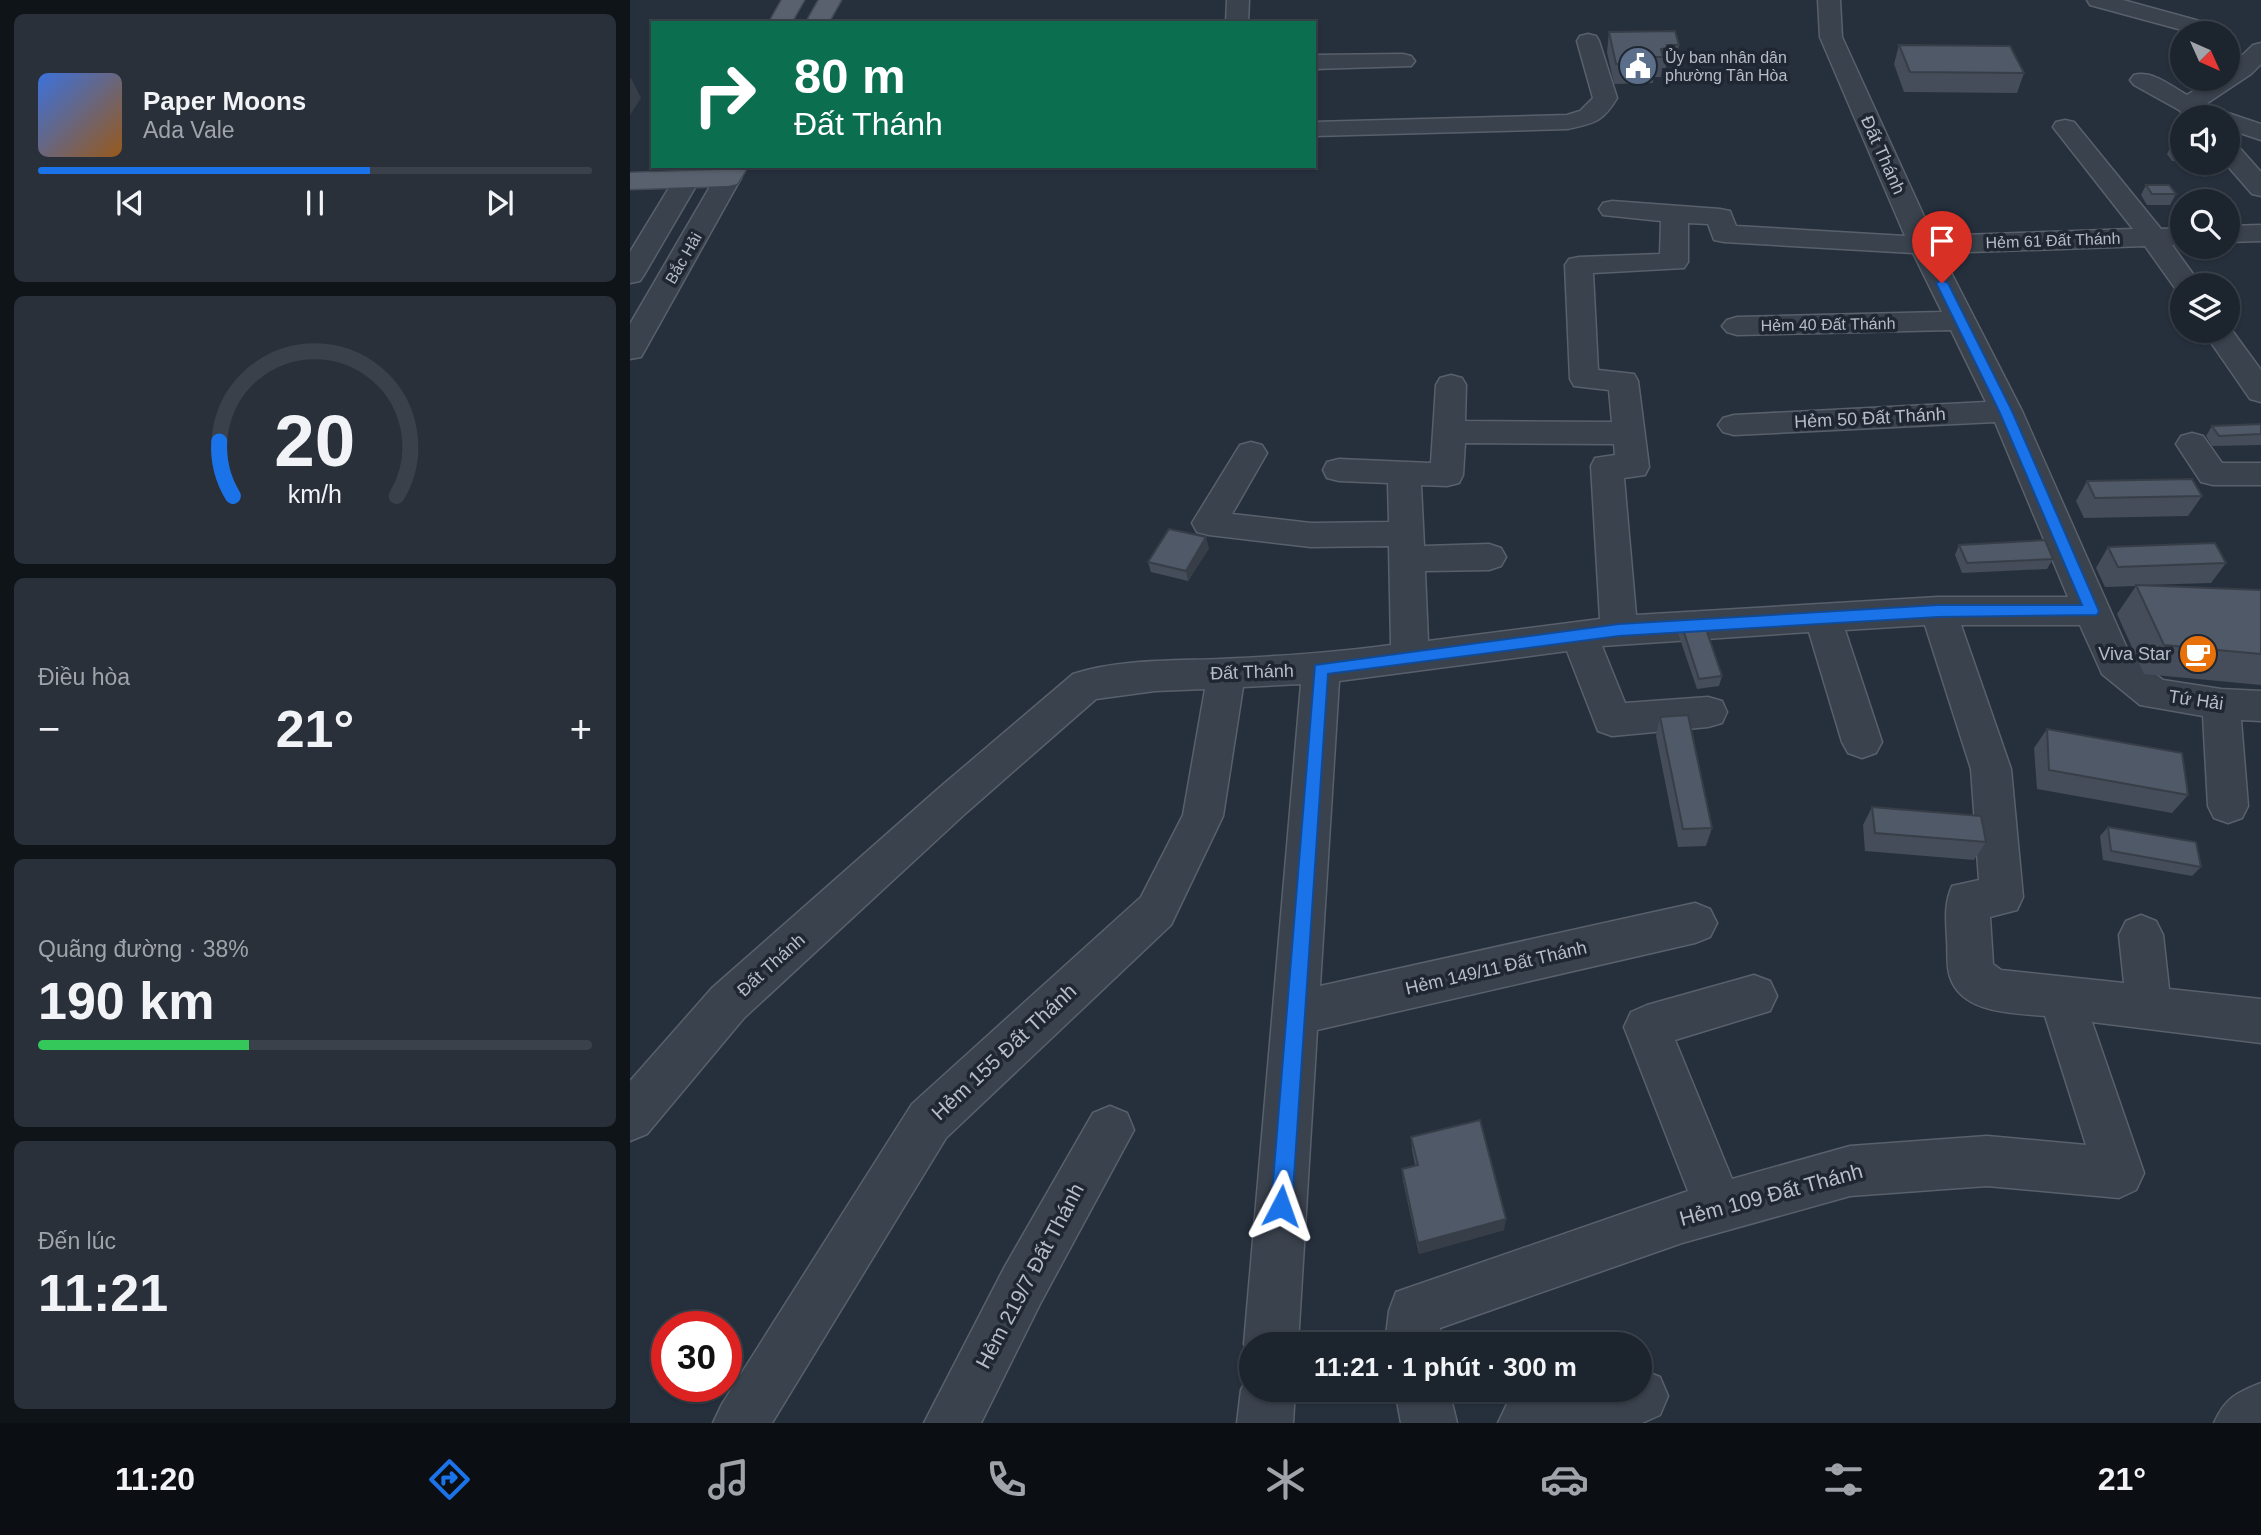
<!DOCTYPE html>
<html lang="vi">
<head>
<meta charset="utf-8">
<style>
  :root { --surface:#1c242e; --page:#29303a; --text:#f1f3f6; --muted:#a0a4aa; --line:#3a414a; --accent:#1a73e8 }
  body { margin:0; font-family:Helvetica,sans-serif; background:var(--page); color:var(--text); height:100vh; display:flex; flex-direction:column; font-size:26px; white-space:nowrap }
  * { box-sizing:border-box; margin:0 }
  p { font-size:23px; color:var(--muted) }
  .icon { flex:none; width:38px; height:38px; fill:none; stroke:currentColor; stroke-width:2; stroke-linecap:round; stroke-linejoin:round }
  .map { position:relative; flex:1; overflow:hidden }
  .side { display:flex; flex-direction:column; gap:14px; padding:14px; background:#0f1419; width:630px }
  .side>* { flex:none }
  .top-card { position:absolute; left:21px; top:21px; width:665px; height:147px; border-radius:0px; box-shadow:0 2px 5px #0004,0 0 0 2px var(--line); background:#0b6e4f; color:#fff; overflow:hidden }
  .needle { width:46px; rotate:135deg }
  .buttons { position:absolute; left:1540px; top:21px; display:grid; gap:14px }
  .buttons a { display:grid; place-items:center; width:70px; height:70px; border-radius:50%; background:var(--surface); box-shadow:0 2px 5px #0004,0 0 0 2px var(--line); font-size:35px }
  .speed { position:absolute; left:21px; top:1311px; display:flex; gap:14px; font-size:35px; font-weight:700; text-align:center }
  .speed>* { display:grid; place-content:center; width:91px; height:91px; border-radius:50%; background:var(--surface); box-shadow:0 2px 5px #0004,0 0 0 2px var(--line); line-height:1 }
  .speed .limit { border:10px solid #d22; background:#fff; color:#111 }
  .pin { position:absolute; display:grid; place-items:center; width:60px; height:60px; color:#fff; margin:-72px -30px; border-radius:50% 50% 50% 0; rotate:-45deg; box-shadow:0 0 7px #0007 }
  .pin .icon { rotate:45deg }
  .me { position:absolute; width:77px; margin:-38px; rotate:4deg; stroke-linejoin:round; filter:drop-shadow(0 0 5px #0008) }
  .turn { display:flex; align-items:center; gap:24px; height:147px; padding:0 28px; font-size:32px }
  .turn .icon { width:91px; height:91px; stroke-width:2.5 }
  .turn b { display:block; font-size:49px; line-height:60px }
  .big { font-size:52px; font-weight:600; line-height:1.1 }
  .side .card { flex:1; display:flex; flex-direction:column; justify-content:center; gap:10px; min-width:0; padding:0 24px; border-radius:10px; background:var(--page) }
  .side .dial { align-items:center; gap:0 }
  .dial svg { height:182px; overflow:visible; fill:none; stroke:var(--line); stroke-width:7; stroke-linecap:round; text-anchor:middle }
  .dial text { fill:var(--text); stroke:none }
  .song { display:flex; align-items:center; gap:21px }
  .cover { width:84px; height:84px; border-radius:10px; background:linear-gradient(135deg,hsl(220 70% 55%),hsl(30 70% 35%)) }
  .played { height:7px; border-radius:4px; background:linear-gradient(90deg,var(--accent) 60%,var(--line) 60%) }
  .keys { display:flex; justify-content:space-around; direction:ltr }
  .heat { display:flex; justify-content:space-between; align-items:center; font-size:38px; direction:ltr }
  .charge { height:10px; border-radius:5px; background:linear-gradient(90deg,#34c759 38%,var(--line) 0) }
  .trip { position:absolute; left:609px; top:1332px; width:413px; height:70px; border-radius:35px; background:var(--surface); box-shadow:0 2px 5px #0004,0 0 0 2px var(--line); font-weight:600; line-height:70px; text-align:center }
  .dock { display:flex; height:112px; justify-content:space-around; align-items:center; background:#0b0e12; color:var(--muted) }
  .dock .icon { width:49px; height:49px }
  .dock .current { color:var(--accent) }
  .dock b { font-size:32px; color:var(--text) }
  main { display:flex; flex:1; min-height:0 }
  .map>svg:first-child { display:block }
  .lines { fill:none; stroke-linecap:round; stroke-linejoin:round }
  .minor-casing { stroke:#58606b; stroke-width:3 }
  .major-casing { stroke:#434b56; stroke-width:3 }
  .minor { fill:#3a424d; fill-rule:evenodd }
  .major { fill:#58616d; fill-rule:evenodd }
  .wall { fill:#444d59 }
  .shaded-wall { fill:#373e48 }
  .building { fill:#4f5967; stroke:#373e48; stroke-width:2 }
  .route { fill:#1a73e8; stroke:#114b97; stroke-width:2 }
  .labels { text-anchor:middle; stroke-width:7; stroke-linejoin:round; paint-order:stroke }
  .far-poi-label { font-size:16px; fill:#b6bdc8; stroke:#1f2732; text-anchor:start }
  .far-street-label { font-size:16px; fill:#b6bdc8; stroke:#1f2732 }
  .street-label { font-size:18px; fill:#b6bdc8; stroke:#1f2732 }
  .poi-label { font-size:18px; fill:#b6bdc8; stroke:#1f2732; text-anchor:end }
  .near-street-label { font-size:21px; fill:#b6bdc8; stroke:#1f2732 }
</style>
</head>
<body>
<main>
<section class="side">
<div class="card">
<div class="song"><i class="cover"></i><div><b>Paper Moons</b><p>Ada Vale</p></div></div>
<div class="played"></div>
<div class="keys"><svg class="icon" aria-label="previous" viewBox="0 0 24 24"><path d="M18 5L8 12l10 7zM5 5v14"/></svg><svg class="icon" aria-label="pause" viewBox="0 0 24 24"><path d="M8 5v14M16 5v14"/></svg><svg class="icon" aria-label="next" viewBox="0 0 24 24"><path d="M6 5l10 7-10 7zM19 5v14"/></svg></div>
</div>
<div class="card dial"><svg viewBox="0 0 100 80">
<path d="M14 69A42 42 0 1 1 86 69"/>
<path d="M14 69A42 42 0 0 1 8 45" stroke="#1a73e8"/>
<text x="50" y="56" font-size="32" font-weight="700">20</text>
<text x="50" y="72" font-size="11">km/h</text>
</svg></div>
<div class="card"><p>Điều hòa</p>
<div class="heat"><a>−</a><b class="big">21°</b><a>+</a></div>
</div>
<div class="card"><p>Quãng đường · 38%</p><b class="big">190 km</b><div class="charge"></div></div>
<div class="card"><p>Đến lúc</p><b class="big">11:21</b></div>
</section>
<div class="map">
<svg width="1631" height="1423" viewBox="0 0 1631 1423">
  <rect width="100%" height="100%" fill="#26303d"/>
  <g class="lines">
    <defs>
      <g id="minor">
        <path d="M597,0H619L618,23H596Z"/>
        <path d="M1188,0H1210L1212,37L1303,236L1503,229L1423,127L1426,122L1435,120L1444,122L1531,229L1552,228V244L1542,245L1571,285H1552V292L1547,291L1515,246L1311,253L1392,411L1500,655L1533,680L1591,689L1631,691V721L1611,720L1618,806L1612,818L1598,823L1584,818L1578,806L1573,716L1510,705L1472,674L1450,625H1331L1381,769L1393,897L1387,910L1360,917L1363,964L1371,970L1494,983L1489,935L1496,921L1511,915L1526,921L1533,935L1539,989L1631,999V1043L1462,1022L1514,1173L1506,1190L1489,1198L1357,1186L1220,1196L1052,1243L810,1328L809,1344H755L759,1311L766,1292L1058,1191L994,1027L1001,1012L1017,1005L1124,975L1140,981L1147,996L1140,1011L1045,1040L1102,1179L1220,1146L1357,1136L1456,1145L1415,1016C1384,1013 1332,1014 1320,977C1316,966 1318,951 1317,940C1316,920 1314,904 1322,886L1349,880L1341,769L1295,625L1215,630L1252,742L1246,753L1232,758L1218,753L1212,742L1179,632L972,646L995,703L1078,697L1092,701L1097,712L1092,723L1078,727L982,736L968,731L937,651L709,681L690,986L1065,903L1080,909L1087,923L1080,937L1065,943L687,1030L668,1344H621V1361L614,1344L671,684L613,687L593,816L541,925L316,1138L142,1423H83L92,1404L282,1104L511,897L553,815L575,689L525,691L466,699L337,812L114,1018L17,1134L0,1141V1081L82,988L309,788L443,674C489,659 542,661 591,659C648,656 704,653 761,645L759,546L681,547L579,535L567,532L562,523L610,445L621,442L632,445L637,453L602,514L681,523L759,522L758,483L709,481L697,478L693,470L697,462L709,459L801,463L806,385L810,378L821,375L832,378L836,385L835,421L982,422L979,390L944,386L940,379L935,265L939,259L949,257L1030,254L1031,221L973,215L969,209L973,203L982,201L1090,209L1100,211L1106,226L1275,236L1190,37ZM1058,223L1078,224L1084,240L1094,242L1283,253L1312,312L1107,317L1097,320L1092,326L1097,332L1107,335L1321,330L1356,402L1104,415L1093,418L1088,425L1093,432L1104,435L1365,422L1438,597H1308L1006,615L994,478L1015,475L1019,467L1008,381L1004,374L968,370L963,273L1054,268L1058,262ZM835,443L984,444L985,455L965,458L961,466L970,619L798,641L795,571L859,570L871,566L876,557L871,548L859,544L794,546L791,485L817,486L829,483L833,475Z"/>
        <path d="M1457,0H1493L1595,28L1598,33H1563L1460,5Z"/>
        <path d="M958,34L966,36L969,41L987,98C973,122 964,123 938,129L684,136V122L937,115L950,111L963,98L947,41L950,36Z"/>
        <path d="M1631,43V64L1621,74L1573,106L1581,117H1556L1549,110L1504,85L1500,80L1504,75C1522,70 1541,86 1557,95L1582,79H1598V69L1623,45Z"/>
        <path d="M773,54L781,56L785,61L781,66L684,69V55Z"/>
        <path d="M1598,113L1631,124V140L1598,129V117H1588Z"/>
        <path d="M1598,142L1607,145L1631,172V196L1622,194L1595,163H1598Z"/>
        <path d="M98,170L107,172L111,178L15,350L11,357L0,359V324L85,178L89,172Z"/>
        <path d="M57,171L66,173L70,179L14,275L10,281L0,283V252L48,173Z"/>
        <path d="M1631,225V241L1598,242V226Z"/>
        <path d="M1598,325L1631,370V402L1620,399L1573,331H1598Z"/>
        <path d="M1562,433L1573,436L1592,463H1631V485H1583L1571,482L1546,444L1551,436Z"/>
        <path d="M480,1106L497,1113L504,1130L410,1304L351,1423H294L374,1268L463,1113Z"/>
        <path d="M1010,1369L1030,1377L1038,1396L1030,1415L1012,1423H868L877,1404C920,1386 964,1390 1010,1390Z"/>
        <path d="M621,1370V1390H665L663,1423H607L611,1390Z"/>
        <path d="M1631,1383V1423H1584C1595,1398 1606,1393 1631,1383Z"/>
        <path d="M765,1390H819L827,1423H771Z"/>
      </g>
      <g id="major">
        <path d="M152,0H174L161,23H139Z"/>
        <path d="M189,0H211L198,23H176Z"/>
        <path d="M92,166H118L107,184L98,186L0,189V173L89,170Z"/>
      </g>
    </defs>
    <!-- minor casing -->
    <use href="#minor" class="minor-casing"/>
    <!-- major casing -->
    <use href="#major" class="major-casing"/>
    <!-- minor -->
    <use href="#minor" class="minor"/>
    <!-- major -->
    <use href="#major" class="major"/>
  </g>
  <!-- wall -->
  <g class="wall">
    <path d="M979,32L1049,45L1046,64H1036V68H1032L1031,77H1023V83L984,84L977,52Z"/>
    <path d="M1269,45L1394,73L1387,93L1274,92L1264,64Z"/>
    <path d="M1552,143V161H1542L1537,154L1542,144Z"/>
    <path d="M1516,185L1546,194L1540,205H1517L1511,195Z"/>
    <path d="M1631,424V445L1582,446L1576,436L1582,426Z"/>
    <path d="M1457,481L1572,496L1558,516L1454,518L1446,501Z"/>
    <path d="M1329,545L1423,559L1417,569L1332,573L1325,555Z"/>
    <path d="M1478,547L1596,563L1581,583L1515,585L1631,590V685L1514,674L1487,614L1506,586L1475,587L1466,568Z"/>
    <path d="M579,548L558,581L521,572L518,562Z"/>
    <path d="M1051,623L1092,676L1089,686L1067,689L1048,633Z"/>
    <path d="M1030,717L1082,828L1076,846L1048,847L1026,736Z"/>
    <path d="M1417,729L1558,795L1542,813L1407,789L1404,748Z"/>
    <path d="M1242,807L1356,842L1344,860L1235,851L1233,825Z"/>
    <path d="M1478,827L1571,867L1562,876L1473,860L1470,836Z"/>
    <path d="M781,1137L874,1230L789,1254L773,1181L772,1169L785,1165L782,1150Z"/>
  </g>
  <!-- shaded-wall -->
  <g class="shaded-wall">
    <path d="M1,78L11,98L0,115V79Z"/>
    <path d="M576,537L579,548L558,581L556,571Z"/>
    <path d="M876,1219L874,1230L789,1254L788,1243Z"/>
  </g>
  <!-- building -->
  <g class="building">
    <path d="M1045,31L1049,45H1037L1038,48L1031,49L1033,57H1023L1025,64H986L979,32Z"/>
    <path d="M1269,45L1380,46L1394,73L1280,72Z"/>
    <path d="M1552,143V151H1547L1542,144Z"/>
    <path d="M1516,185H1539L1546,194H1522Z"/>
    <path d="M1631,424V434L1589,436L1582,426Z"/>
    <path d="M1562,479L1572,496L1465,498L1457,481Z"/>
    <path d="M539,529L576,537L556,571L518,562Z"/>
    <path d="M1415,540L1423,559L1337,563L1329,545Z"/>
    <path d="M1585,543L1596,563L1488,567L1478,547Z"/>
    <path d="M1506,585L1631,590V654L1534,645Z"/>
    <path d="M1073,620L1092,676L1069,679L1051,623Z"/>
    <path d="M1058,715L1082,828L1053,829L1030,717Z"/>
    <path d="M1417,729L1552,753L1558,795L1419,770Z"/>
    <path d="M1242,807L1351,816L1356,842L1245,833Z"/>
    <path d="M1478,827L1566,842L1571,867L1481,851Z"/>
    <path d="M850,1120L876,1219L788,1243L772,1169L788,1165L781,1137Z"/>
  </g>
  <!-- route -->
  <path class="route" d="M1312,280L1318,283L1382,411L1469,611L1467,615L1308,617L989,636L698,674L662,1206L659,1213L651,1216L644,1213L641,1206L685,665L989,624L1308,605H1452L1369,411L1306,283Z"/>
  <!-- icons -->
  <defs>
    <symbol id="civic-disc" viewBox="-11 -11 22 22"><circle r="9.5" fill="#5c6f8a" stroke="#1f2732"/><path d="M-.6-6.5H3V-4.5H.6V-3L4-1V1h2V6H-6V1h2V-1L-.6-3ZM-1.2 2.5V6h2.4V2.5Z" fill="#fff"/></symbol>
    <symbol id="cafe-disc" viewBox="-11 -11 22 22"><circle r="9.5" fill="#e8710a" stroke="#1f2732"/><path d="M-5.5-4.5H6V0H3Q3 3.5 0 3.5H-2.5Q-5.5 3.5-5.5 0ZM3-3.2v2h1.7v-2ZM-6 4.5H4V6H-6Z" fill="#fff"/></symbol>
  </defs>
  <g fill-rule="evenodd">
    <use href="#civic-disc" x="986" y="44" width="44" height="44"/>
    <use href="#cafe-disc" x="1546" y="632" width="44" height="44"/>
  </g>
  <g class="labels">
    <!-- far-poi labels -->
    <g class="far-poi-label">
      <text x="1035" y="63">Ủy ban nhân dân<tspan x="1035" dy="18">phường Tân Hòa</tspan></text>
    </g>
    <!-- far-street labels -->
    <g class="far-street-label">
      <text transform="translate(1423 240) rotate(-2)" y="6">Hẻm 61 Đất Thánh</text>
      <text transform="translate(53 258) rotate(-60)" y="6">Bắc Hải</text>
      <text transform="translate(1198 324) rotate(-1)" y="6">Hẻm 40 Đất Thánh</text>
    </g>
    <!-- street labels -->
    <g class="street-label">
      <text transform="translate(1253 155) rotate(66)" y="6">Đất Thánh</text>
      <text transform="translate(1240 418) rotate(-3)" y="6">Hẻm 50 Đất Thánh</text>
      <text transform="translate(622 672) rotate(-2)" y="6">Đất Thánh</text>
      <text transform="translate(1566 700) rotate(8)" y="6">Tứ Hải</text>
      <text transform="translate(141 965) rotate(-42)" y="6">Đất Thánh</text>
      <text transform="translate(866 968) rotate(-13)" y="6">Hẻm 149/11 Đất Thánh</text>
    </g>
    <!-- poi labels -->
    <g class="poi-label">
      <text x="1541" y="660">Viva Star</text>
    </g>
    <!-- near-street labels -->
    <g class="near-street-label">
      <text transform="translate(374 1052) rotate(-43)" y="7">Hẻm 155 Đất Thánh</text>
      <text transform="translate(1141 1195) rotate(-15)" y="7">Hẻm 109 Đất Thánh</text>
      <text transform="translate(400 1276) rotate(-62)" y="7">Hẻm 219/7 Đất Thánh</text>
    </g>
  </g>
</svg>
<div class="buttons">
<a><svg class="needle" viewBox="-14 -14 28 28"><path d="M0-13l5 13h-10z" fill="#e53935"/><path d="M0 13l5-13h-10z" fill="#a0a4aa"/></svg></a>
<a><svg class="icon" aria-label="sound" viewBox="0 0 24 24"><path d="M4 9h4l5-4v14l-5-4H4zM17 9q2 3 0 6"/></svg></a>
<a><svg class="icon" aria-label="search" viewBox="0 0 24 24"><circle cx="10" cy="10" r="6"/><path d="M15 15l6 6"/></svg></a>
<a><svg class="icon" aria-label="layers" viewBox="0 0 24 24"><path d="M12 4l9 5-9 5-9-5zM3 14l9 5 9-5"/></svg></a>
</div>
<div class="speed"><div class="limit">30</div></div>
<div class="pin" style="left:1312px;top:283px;background:#d93025"><svg class="icon" aria-label="arrive" viewBox="0 0 24 24"><path d="M6 21V4h12l-3 4 3 4H6"/></svg></div>
<svg class="me" style="left:651px;top:1206px" viewBox="-20 -20 40 40"><path d="M0-17L14 15 0 8-14 15z" fill="#1a73e8" stroke="#fff" stroke-width="4"/></svg>
<div class="trip">11:21 · 1 phút · 300 m</div>
<div class="top-card">
<div class="turn"><svg class="icon" aria-label="right" viewBox="0 0 24 24"><path d="M7 20v-9h11M14 6l5 5-5 5"/></svg><div><b>80 m</b>Đất Thánh</div></div>
</div>
</div>
</main>
<nav class="dock">
<b>11:20</b>
<svg class="icon current" aria-label="directions" viewBox="0 0 24 24"><path d="M12 3l9 9-9 9-9-9zM9 14v-3h6M13 9l2 2-2 2"/></svg>
<svg class="icon" aria-label="music" viewBox="0 0 24 24"><path d="M9 18V5l10-2v13"/><circle cx="6" cy="18" r="3"/><circle cx="16" cy="16" r="3"/></svg>
<svg class="icon" aria-label="phone" viewBox="0 0 24 24"><path d="M5 4h4l2 5-3 2q2 4 5 5l2-3 5 2v4C11 20 4 13 5 4z"/></svg>
<svg class="icon" aria-label="climate" viewBox="0 0 24 24"><path d="M12 3v18M4 7l16 10M4 17L20 7"/></svg>
<svg class="icon" aria-label="car" viewBox="0 0 24 24"><path d="M5 17H2v-5l4-1 3-4h7l3 4 3 1v5h-3M9 17h6M6 11h13"/><circle cx="7" cy="17" r="2"/><circle cx="17" cy="17" r="2"/></svg>
<svg class="icon" aria-label="filters" viewBox="0 0 24 24"><path d="M4 7h16M4 17h16"/><circle cx="9" cy="7" r="2"/><circle cx="15" cy="17" r="2"/></svg>
<b>21°</b>
</nav>
</body>
</html>
